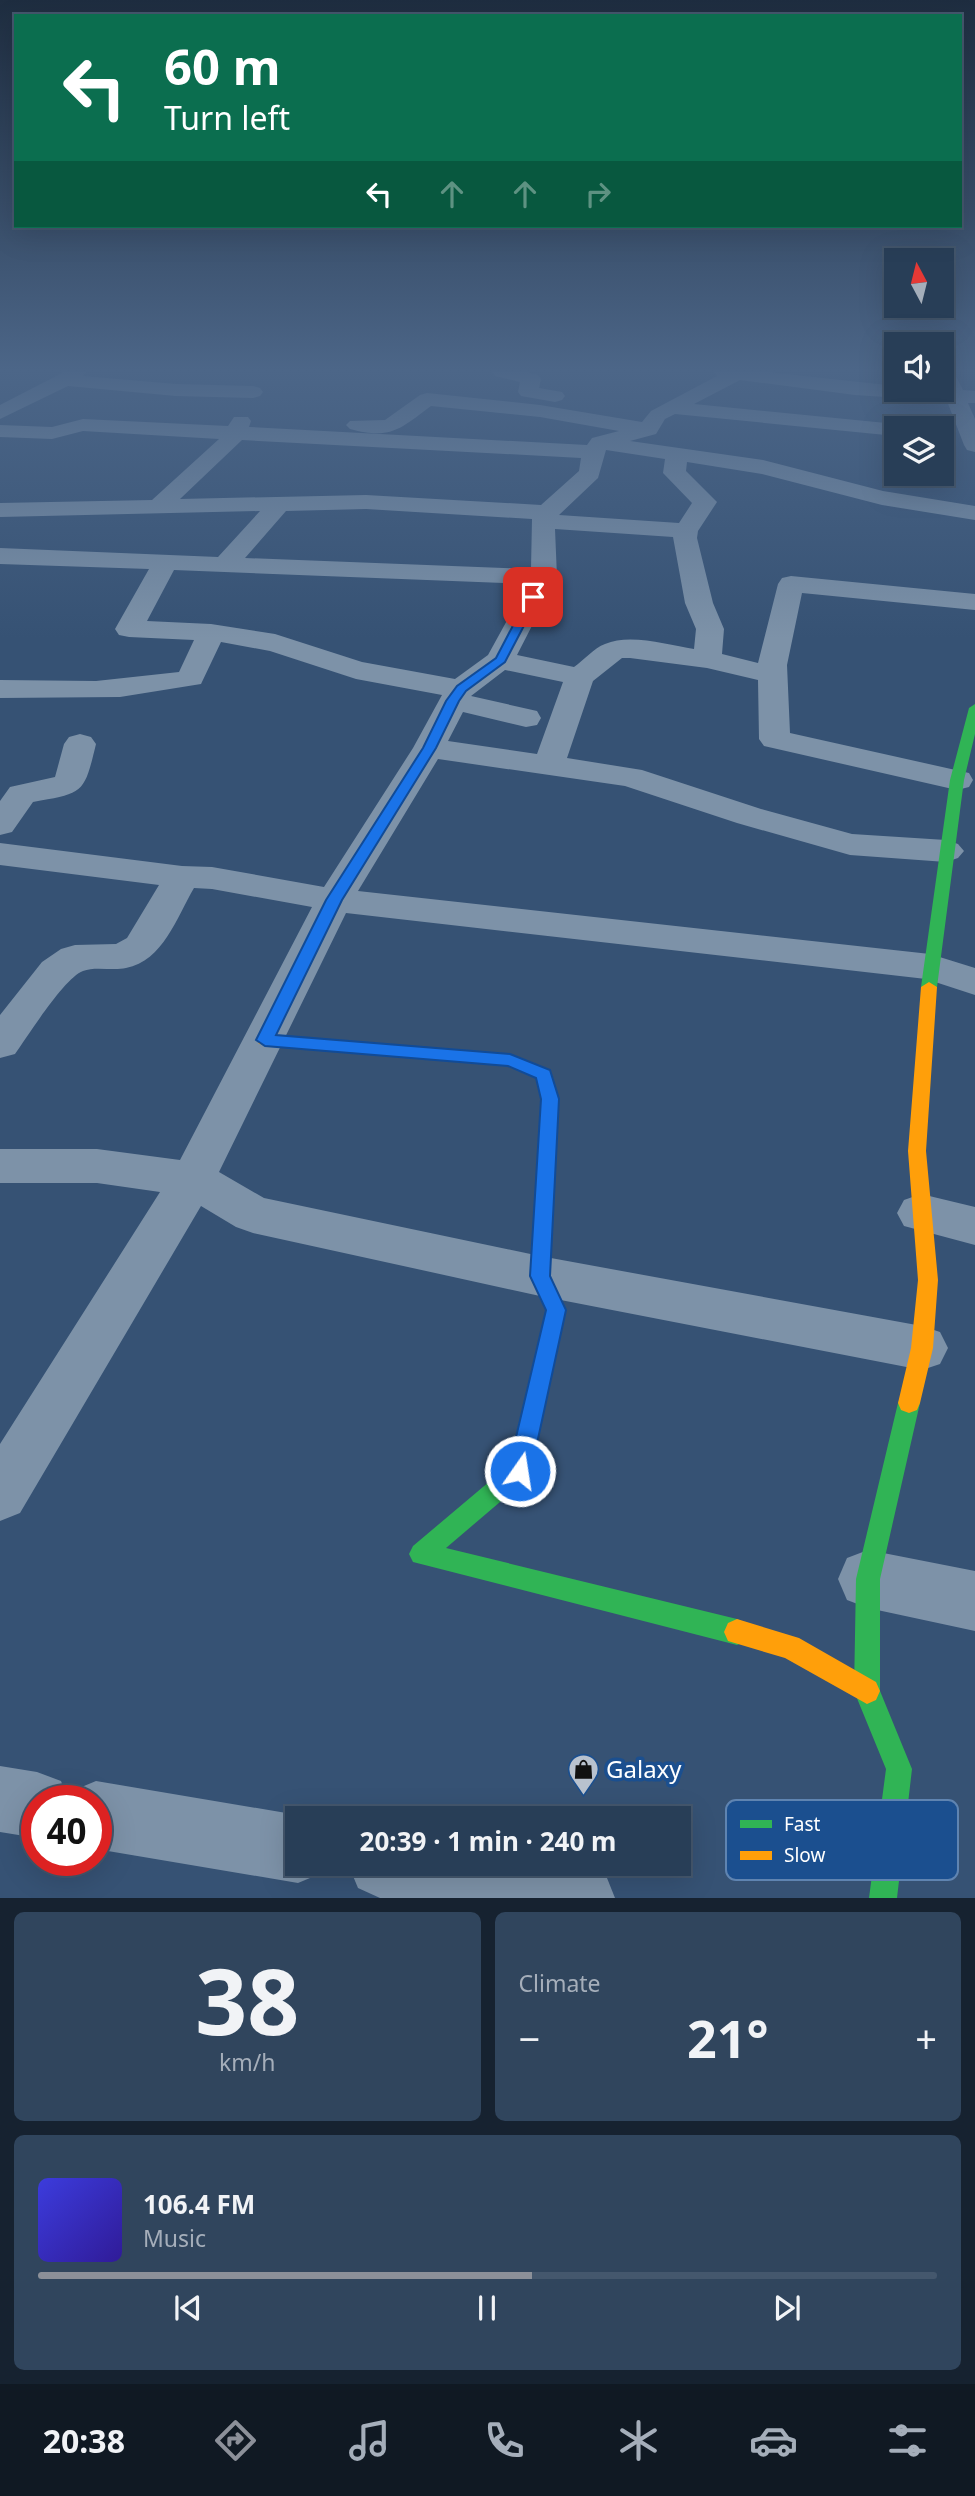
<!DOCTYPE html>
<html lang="en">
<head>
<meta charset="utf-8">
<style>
  :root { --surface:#283e57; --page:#30455d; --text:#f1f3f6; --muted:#a5aeba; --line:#44576d; --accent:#8c9099 }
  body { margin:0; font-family:"Noto Sans",sans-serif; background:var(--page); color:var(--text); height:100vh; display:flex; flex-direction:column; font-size:26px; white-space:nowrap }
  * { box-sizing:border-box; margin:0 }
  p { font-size:23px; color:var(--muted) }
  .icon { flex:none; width:38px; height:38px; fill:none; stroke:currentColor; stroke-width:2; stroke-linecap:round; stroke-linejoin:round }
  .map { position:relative; height:1898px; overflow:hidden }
  .panel { display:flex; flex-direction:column; gap:14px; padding:14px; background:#162230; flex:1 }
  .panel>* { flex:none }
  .banner { position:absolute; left:14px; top:14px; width:948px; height:214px; border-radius:0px; box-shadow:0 7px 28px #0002,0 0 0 2px var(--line); background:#0b6e4f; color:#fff; overflow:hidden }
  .needle { width:46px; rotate:353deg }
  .tools { position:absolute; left:884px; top:248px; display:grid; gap:14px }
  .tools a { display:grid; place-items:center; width:70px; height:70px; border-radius:0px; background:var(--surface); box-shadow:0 7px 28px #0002,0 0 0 2px var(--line); font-size:35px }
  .speed { position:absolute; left:21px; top:1785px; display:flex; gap:14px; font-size:35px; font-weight:700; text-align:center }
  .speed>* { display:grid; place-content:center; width:91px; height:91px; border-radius:50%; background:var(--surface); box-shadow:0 7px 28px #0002,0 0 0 2px var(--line); line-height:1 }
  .speed .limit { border:10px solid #d22; background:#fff; color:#111 }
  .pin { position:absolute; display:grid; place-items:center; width:60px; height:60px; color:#fff; margin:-30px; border-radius:14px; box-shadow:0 4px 10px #0006 }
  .me { position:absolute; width:77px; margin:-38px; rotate:13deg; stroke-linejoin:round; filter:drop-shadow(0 0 5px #0008) }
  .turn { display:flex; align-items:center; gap:24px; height:147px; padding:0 35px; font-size:32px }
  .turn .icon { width:91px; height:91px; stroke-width:2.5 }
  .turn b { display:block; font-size:49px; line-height:60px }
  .lanes { display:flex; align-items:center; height:66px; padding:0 35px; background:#0003; justify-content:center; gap:35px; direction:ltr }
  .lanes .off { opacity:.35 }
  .big { font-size:52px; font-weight:700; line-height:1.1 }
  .panel .tile { flex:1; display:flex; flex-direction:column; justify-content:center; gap:10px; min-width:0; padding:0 24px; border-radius:10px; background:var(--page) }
  .panel .dial { align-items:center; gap:0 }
  .dial b { font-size:91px; line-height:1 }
  .song { display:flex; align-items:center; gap:21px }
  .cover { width:84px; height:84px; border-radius:10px; background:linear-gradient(135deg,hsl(240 70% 55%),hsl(250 70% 35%)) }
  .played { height:7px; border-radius:4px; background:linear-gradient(90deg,var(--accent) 55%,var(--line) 55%) }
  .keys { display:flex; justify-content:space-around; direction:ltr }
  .heat { display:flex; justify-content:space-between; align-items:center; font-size:38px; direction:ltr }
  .panel .tiles { flex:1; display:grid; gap:14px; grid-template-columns:1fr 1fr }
  .tile:last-child { grid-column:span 2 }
  .trip { position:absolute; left:285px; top:1806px; width:406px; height:70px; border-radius:0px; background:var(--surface); box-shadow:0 7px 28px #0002,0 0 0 2px var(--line); font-weight:700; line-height:70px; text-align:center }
  .dock { display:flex; height:112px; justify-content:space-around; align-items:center; background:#101923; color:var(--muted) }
  .dock .icon { width:49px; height:49px }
  .dock .active { color:var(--accent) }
  .dock b { font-size:32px; color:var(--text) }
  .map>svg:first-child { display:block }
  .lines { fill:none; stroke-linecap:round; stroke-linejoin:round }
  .street { fill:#7d92a8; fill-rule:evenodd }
  .fast { fill:#30b455; fill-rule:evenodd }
  .slow { fill:#ff9f0a; fill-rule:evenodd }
  .route { fill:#1a73e8; stroke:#114b97; stroke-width:2 }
  .labels { text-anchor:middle; stroke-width:7; stroke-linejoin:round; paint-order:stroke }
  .near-poi-label { font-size:24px; fill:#fff; stroke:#1b4f8f; text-anchor:start }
  .key { fill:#1b4f8f; stroke:#5f84b1; stroke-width:2 }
  .key-label { font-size:19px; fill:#fff }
</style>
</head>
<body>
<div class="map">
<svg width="975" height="1898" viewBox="0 0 975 1898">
  <rect width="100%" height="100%" fill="#365274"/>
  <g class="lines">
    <!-- street -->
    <g class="street">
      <path d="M64,372H86L83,376L176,384L253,386L260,388L263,392L260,396L253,398L176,396L68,386L0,419V405Z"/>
      <path d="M492,372H526L538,375L541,379L539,388L562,392L565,396L562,400L555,402L521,396L518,392L520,382L495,376Z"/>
      <path d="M714,372H768L896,386V390H942V372H954L963,390L975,391V403H968L975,419V452L967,450L964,445L947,401L855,395L740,380L694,404L896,424L906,429H896V436L675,414L665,419L656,434L630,441L763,460L883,491L975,506V520L882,505L762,474L687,462L686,471L717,502L698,531L697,538L713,603L724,629L722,654L758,663L778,584L782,578L791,576L975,594V610L802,593L787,665L790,733L969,773L973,780L969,787L957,790L764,746L759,739L758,680L707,668L630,658H622L593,681L567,758L642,770L761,809L852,834L946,840L958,844L964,851L958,858L946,862L850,855L737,823L625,786L438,759L358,891L930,954L975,968V995L926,979L346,913L219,1172L264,1198L540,1256L922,1326L940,1332L948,1348L940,1364L922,1370L540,1296L253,1233L236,1227L201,1206L20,1513L0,1521V1444L160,1192L97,1183H0V1149H97L180,1160L312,907L212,889L194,888C177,917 163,961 126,968C113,971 95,966 83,971C64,978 28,1036 15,1054L0,1058V1015L42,962L61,949L75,945L116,944L127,938L159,885L0,865V843L182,866L212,867L324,887L413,748L442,695L356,679L270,651L221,642L201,684L120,697L0,698V680L96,681L179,672L194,640L129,637L119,635L115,629L149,569L0,564V548L218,557L260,511L0,517V503L152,500L219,439L83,431L52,439L0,437V425L52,427L83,419L228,426L234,417H248L251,421L249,427L587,445L592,438L619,431L540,417L431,406C400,429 391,440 350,429L346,425L350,421L385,420L420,395L427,393L540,405L642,422L651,411L717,376ZM242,440L581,458L579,471L541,505L366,495L180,499ZM606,450L665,459L663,473L692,503L679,523L559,515L598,478ZM366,509L532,519L531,569L245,558L286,511ZM555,529L673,537L685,603L696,629L694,649C668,645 630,633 605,644C594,648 584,660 574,667L517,655L557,577ZM174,570L527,584L488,655L455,679L362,662L275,634L211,624L147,621ZM505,670L563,682L537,754L448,741L463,712L526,727L537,725L541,718L537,711L471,696Z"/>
      <path d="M80,734L91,737L96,744C84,794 84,793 33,802L12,832L0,835V801L10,787L55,777L64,744L69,737Z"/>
      <path d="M921,1194L975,1207V1245L904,1226L897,1213L904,1200Z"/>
      <path d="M868,1550L975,1571V1631L868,1608L847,1600L838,1579L847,1558Z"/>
      <path d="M0,1766L37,1772L61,1781L68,1800L72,1791L96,1781L298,1815L306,1818H298V1864H326L322,1873L298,1883L96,1849V1801H37V1838L0,1832Z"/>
      <path d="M348,1864H582L605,1873L615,1898H380L358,1888Z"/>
    </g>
    <!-- fast -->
    <g class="fast">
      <path d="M975,704V734L964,780L937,987L929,992L921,987L950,780L969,708Z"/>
      <path d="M538,1379L546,1382L549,1389L527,1479L446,1548L737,1619L746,1623L750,1632L746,1641L737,1645L413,1562L409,1554L413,1546L509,1465L527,1389L530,1382Z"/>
      <path d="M909,1393L917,1396L920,1403L880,1579V1691L912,1769L897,1898H869L886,1769L854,1691L856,1579L898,1403L901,1396Z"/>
    </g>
    <!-- slow -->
    <g class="slow">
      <path d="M929,982L937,987L926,1151L938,1280L933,1348L920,1403L917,1410L909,1413L901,1410L898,1403L911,1348L918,1280L908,1151L921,987Z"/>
      <path d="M265,1034L510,1054L550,1070L559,1099L550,1276L566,1310L546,1396L538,1399L530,1396L527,1389L546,1310L530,1276L541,1099L536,1078L508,1066L259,1044L257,1040L259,1036Z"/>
      <path d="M737,1619L799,1638L876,1682L880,1691L876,1700L867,1704L785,1658L728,1641L724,1632L728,1623Z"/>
    </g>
  </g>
  <!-- sky -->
  <linearGradient id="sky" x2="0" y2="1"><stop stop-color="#1e2d40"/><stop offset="0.58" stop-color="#4c6688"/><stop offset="1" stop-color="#4c6688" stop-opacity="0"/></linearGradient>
  <rect width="975" height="638" fill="url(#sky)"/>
  <!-- route -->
  <path class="route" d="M529,595L539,597L505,662L466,691L459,701L436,748L342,900L276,1035L510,1054L550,1070L559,1099L550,1276L566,1310L531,1471L528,1479L520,1482L511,1479L508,1471L546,1310L530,1276L541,1099L536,1078L508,1066L265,1046L256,1040L326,900L423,748L446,701L457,686L496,658Z"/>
  <!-- icons -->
  <defs>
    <symbol id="shop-pin" viewBox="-11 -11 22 30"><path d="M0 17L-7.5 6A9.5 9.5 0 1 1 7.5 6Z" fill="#b9c2ce" stroke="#1b4f8f"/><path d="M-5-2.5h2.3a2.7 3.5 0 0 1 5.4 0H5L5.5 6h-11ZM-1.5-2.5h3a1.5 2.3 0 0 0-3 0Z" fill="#111"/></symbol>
  </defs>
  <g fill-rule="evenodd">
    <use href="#shop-pin" x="566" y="1752" width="35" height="47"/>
  </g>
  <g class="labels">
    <!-- near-poi labels -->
    <g class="near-poi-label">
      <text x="606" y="1778">Galaxy</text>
    </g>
  </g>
  <!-- legend -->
  <rect x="726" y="1800" width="232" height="80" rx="10" class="key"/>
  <rect x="740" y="1820" width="32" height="8" fill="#30b455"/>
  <rect x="740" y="1851" width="32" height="9" fill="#ff9f0a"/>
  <g class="key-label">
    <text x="784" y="1831">Fast</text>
    <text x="784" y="1862">Slow</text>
  </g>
</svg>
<div class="tools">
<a><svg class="needle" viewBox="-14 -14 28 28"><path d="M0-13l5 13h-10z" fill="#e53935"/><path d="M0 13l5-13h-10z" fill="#a5aeba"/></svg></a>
<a><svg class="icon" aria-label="sound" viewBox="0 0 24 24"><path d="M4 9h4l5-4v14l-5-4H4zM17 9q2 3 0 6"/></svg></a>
<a><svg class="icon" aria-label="layers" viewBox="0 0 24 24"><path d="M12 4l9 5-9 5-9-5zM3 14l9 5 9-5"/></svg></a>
</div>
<div class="speed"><div class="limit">40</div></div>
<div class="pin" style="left:533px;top:597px;background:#d93025"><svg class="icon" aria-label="arrive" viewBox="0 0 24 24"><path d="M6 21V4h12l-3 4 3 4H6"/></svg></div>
<svg class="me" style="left:520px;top:1471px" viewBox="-20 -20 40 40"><circle r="17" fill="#1a73e8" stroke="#fff" stroke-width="3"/><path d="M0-11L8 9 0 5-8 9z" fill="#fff"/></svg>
<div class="trip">20:39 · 1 min · 240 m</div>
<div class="banner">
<div class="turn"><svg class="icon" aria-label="left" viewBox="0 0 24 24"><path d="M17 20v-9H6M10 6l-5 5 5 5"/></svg><div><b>60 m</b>Turn left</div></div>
<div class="lanes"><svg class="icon" aria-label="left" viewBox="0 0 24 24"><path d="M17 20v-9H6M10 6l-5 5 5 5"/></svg><svg class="icon off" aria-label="ahead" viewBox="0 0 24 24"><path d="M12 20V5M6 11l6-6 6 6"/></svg><svg class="icon off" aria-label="ahead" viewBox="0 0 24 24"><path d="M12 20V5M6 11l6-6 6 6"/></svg><svg class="icon off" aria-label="right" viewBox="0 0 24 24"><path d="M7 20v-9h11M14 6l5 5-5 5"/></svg></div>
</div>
</div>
<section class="panel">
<div class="tiles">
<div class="tile dial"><b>38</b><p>km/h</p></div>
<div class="tile"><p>Climate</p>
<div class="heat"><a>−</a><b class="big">21°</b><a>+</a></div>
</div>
<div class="tile">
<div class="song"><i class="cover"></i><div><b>106.4 FM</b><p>Music</p></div></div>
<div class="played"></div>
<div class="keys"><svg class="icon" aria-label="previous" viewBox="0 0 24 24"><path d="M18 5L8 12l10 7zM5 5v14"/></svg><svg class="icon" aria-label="pause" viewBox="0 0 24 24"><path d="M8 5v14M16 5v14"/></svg><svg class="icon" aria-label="next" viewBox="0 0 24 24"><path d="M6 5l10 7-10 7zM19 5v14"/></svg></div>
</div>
</div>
</section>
<nav class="dock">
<b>20:38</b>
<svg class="icon active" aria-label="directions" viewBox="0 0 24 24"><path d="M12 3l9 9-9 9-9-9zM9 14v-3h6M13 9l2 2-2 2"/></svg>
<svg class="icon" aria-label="music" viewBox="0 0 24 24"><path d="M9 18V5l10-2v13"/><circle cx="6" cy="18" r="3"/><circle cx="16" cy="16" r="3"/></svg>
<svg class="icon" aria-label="phone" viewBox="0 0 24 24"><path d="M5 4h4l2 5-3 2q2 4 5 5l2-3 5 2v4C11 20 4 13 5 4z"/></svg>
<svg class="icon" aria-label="climate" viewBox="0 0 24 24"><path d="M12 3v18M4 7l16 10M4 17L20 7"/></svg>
<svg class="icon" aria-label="car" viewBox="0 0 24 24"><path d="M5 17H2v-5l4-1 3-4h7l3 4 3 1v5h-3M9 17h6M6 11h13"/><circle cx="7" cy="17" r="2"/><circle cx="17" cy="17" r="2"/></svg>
<svg class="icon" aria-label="filters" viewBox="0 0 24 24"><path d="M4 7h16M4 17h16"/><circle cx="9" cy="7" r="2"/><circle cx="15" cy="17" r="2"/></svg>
</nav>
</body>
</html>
